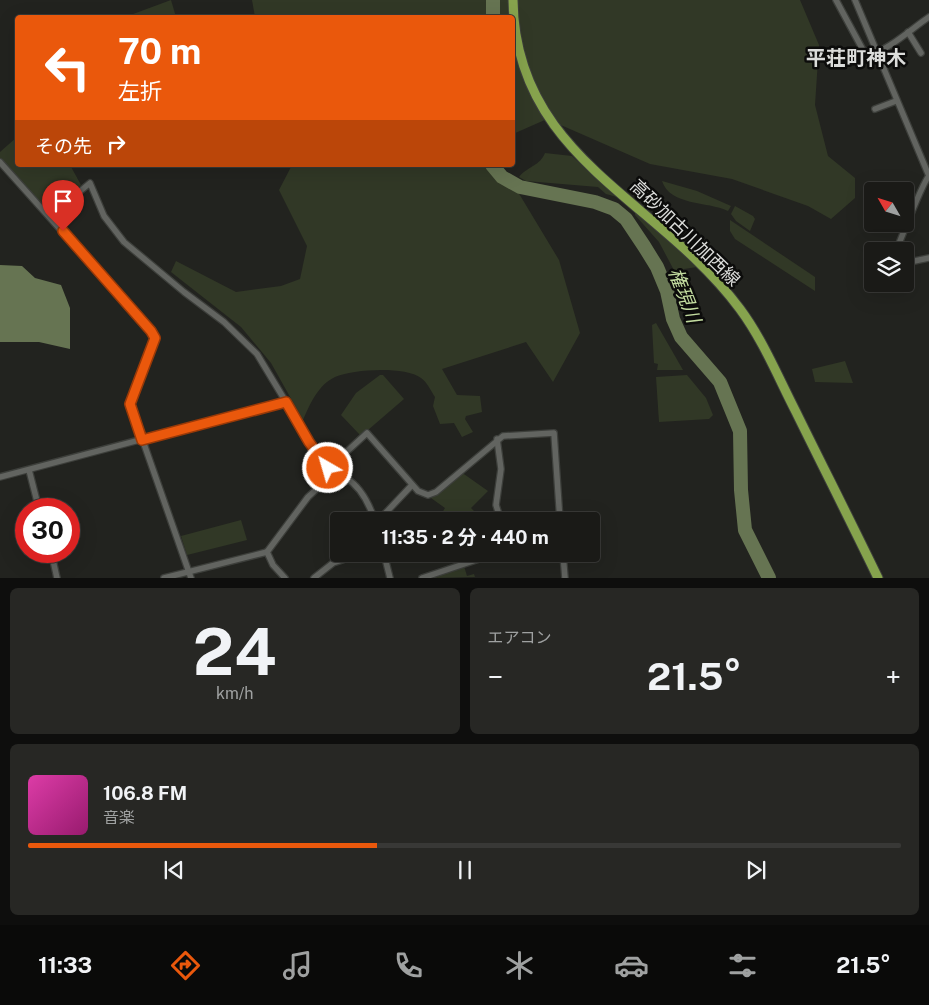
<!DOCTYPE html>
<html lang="ja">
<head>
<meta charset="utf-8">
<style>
  :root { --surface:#1a1a17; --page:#272724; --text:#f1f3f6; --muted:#9fa1a1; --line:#383836; --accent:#ea580c }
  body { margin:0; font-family:"Public Sans","Noto Sans JP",sans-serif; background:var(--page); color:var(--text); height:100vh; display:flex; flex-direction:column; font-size:19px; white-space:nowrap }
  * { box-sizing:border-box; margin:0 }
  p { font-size:16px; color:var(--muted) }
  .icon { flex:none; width:28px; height:28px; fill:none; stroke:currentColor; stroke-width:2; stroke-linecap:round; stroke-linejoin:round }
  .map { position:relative; height:578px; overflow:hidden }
  .side { display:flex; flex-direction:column; gap:10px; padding:10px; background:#0e0e0d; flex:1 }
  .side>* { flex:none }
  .hud { position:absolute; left:15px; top:15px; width:500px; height:152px; border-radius:5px; box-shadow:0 5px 20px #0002,0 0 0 1px var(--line); background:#ea580c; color:#fff; overflow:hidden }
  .needle { width:32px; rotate:309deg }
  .tools { position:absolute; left:864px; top:182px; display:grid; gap:10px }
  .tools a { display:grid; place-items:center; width:50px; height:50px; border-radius:5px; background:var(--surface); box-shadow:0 5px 20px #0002,0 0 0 1px var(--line); font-size:25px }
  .speed { position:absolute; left:15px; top:498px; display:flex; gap:10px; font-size:25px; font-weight:700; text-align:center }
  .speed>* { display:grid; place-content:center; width:65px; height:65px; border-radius:50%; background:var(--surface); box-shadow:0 5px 20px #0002,0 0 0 1px var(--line); line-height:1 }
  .speed .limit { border:8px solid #d22; background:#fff; color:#111 }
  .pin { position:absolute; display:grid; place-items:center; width:42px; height:42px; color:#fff; margin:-51px -21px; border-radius:50% 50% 50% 0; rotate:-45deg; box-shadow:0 0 5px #0007 }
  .pin .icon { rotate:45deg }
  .me { position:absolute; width:55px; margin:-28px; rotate:322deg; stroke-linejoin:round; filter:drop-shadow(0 0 4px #0008) }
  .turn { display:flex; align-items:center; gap:18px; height:105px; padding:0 20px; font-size:22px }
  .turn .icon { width:65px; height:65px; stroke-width:2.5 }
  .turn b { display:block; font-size:35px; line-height:42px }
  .then { display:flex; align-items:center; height:48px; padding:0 20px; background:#0003; gap:10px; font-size:19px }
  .big { font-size:38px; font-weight:700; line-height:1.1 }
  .side .widget { flex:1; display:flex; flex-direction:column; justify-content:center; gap:8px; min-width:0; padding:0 18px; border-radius:8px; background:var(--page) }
  .side .dial { align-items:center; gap:0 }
  .dial b { font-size:65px; line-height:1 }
  .song { display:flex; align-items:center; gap:15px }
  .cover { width:60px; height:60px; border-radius:8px; background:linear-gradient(135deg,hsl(320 70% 55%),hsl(320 70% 35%)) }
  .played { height:5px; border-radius:2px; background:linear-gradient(90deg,var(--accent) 40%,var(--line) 40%) }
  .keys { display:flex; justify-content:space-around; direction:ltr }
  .heat { display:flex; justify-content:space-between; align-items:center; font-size:28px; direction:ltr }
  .side .tiles { flex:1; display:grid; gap:10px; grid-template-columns:1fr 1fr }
  .widget:last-child { grid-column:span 2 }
  .trip { position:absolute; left:330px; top:512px; width:270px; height:50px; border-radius:5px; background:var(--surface); box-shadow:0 5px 20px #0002,0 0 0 1px var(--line); font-weight:700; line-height:50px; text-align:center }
  .tab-bar { display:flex; height:80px; justify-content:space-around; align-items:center; background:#0a0a09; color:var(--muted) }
  .tab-bar .icon { width:35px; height:35px }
  .tab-bar .current { color:var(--accent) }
  .tab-bar b { font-size:22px; color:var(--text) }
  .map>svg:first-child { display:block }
  .green { fill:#313826 }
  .water { fill:#667452 }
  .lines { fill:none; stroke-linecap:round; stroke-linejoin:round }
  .river { stroke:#667452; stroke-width:14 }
  .minor-casing { stroke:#3d3f3b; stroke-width:8 }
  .primary-casing { stroke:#3d3f3b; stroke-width:11 }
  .minor { stroke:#626460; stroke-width:5.5 }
  .primary { stroke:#86a34d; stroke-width:9 }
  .route-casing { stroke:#983908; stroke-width:12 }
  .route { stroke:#ea580c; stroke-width:9 }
  .labels { text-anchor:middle; stroke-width:5; stroke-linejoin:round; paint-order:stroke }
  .street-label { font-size:18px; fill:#dbdcda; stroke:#0c0c0b }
  .water-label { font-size:19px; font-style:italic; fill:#c2db9f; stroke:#0c0c0b }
  .quarter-label { font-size:20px; font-weight:bold; fill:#dbdcda; stroke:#0c0c0b }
</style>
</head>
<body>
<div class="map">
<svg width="929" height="578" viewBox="0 0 929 578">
  <rect width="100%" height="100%" fill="#22231f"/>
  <!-- green -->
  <g class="green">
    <path d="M171,0L176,17H125Z"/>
    <path d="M252,0H800L819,45L815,105L828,156L855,178V198L831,219L808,206L732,179L650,164L547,119L513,134L512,18L255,17Z"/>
    <path d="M17,137L18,165H70L81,185L50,213L0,158V152Z"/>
    <path d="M545,153L572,156L617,197L606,194L598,187L526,181L519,177C528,166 540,166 545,153Z"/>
    <path d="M292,165H498L512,182L559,260L580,333L553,382L526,342L442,369L457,395L480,396L482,412L466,416L465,419L473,432L462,437L454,423L440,424L433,406L435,397C431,391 427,382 421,378C405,366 353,369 335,377C318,385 310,404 303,420L271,363L241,327L171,272L176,261L236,292L281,286L300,279L307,246L279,190Z"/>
    <path d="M662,181L697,191L731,206L728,211C707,201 670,206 662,181Z"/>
    <path d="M735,206L753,216L755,219L750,231L736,221L731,214Z"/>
    <path d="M635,212L691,260L697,267L684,269L676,274L659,242L635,215Z"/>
    <path d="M730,220L815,277V291L735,239L730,231Z"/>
    <path d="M656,323L683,370H657L658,364L654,363L652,325Z"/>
    <path d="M845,361L853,383L815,382L812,369Z"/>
    <path d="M380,375H383L404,399L361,436L341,415L356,393Z"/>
    <path d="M687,375L706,398L713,415L709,419L659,422L656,377Z"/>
    <path d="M461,472L488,491L471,508L480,517H482L483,521H450L442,513L445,508L431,498Z"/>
    <path d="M241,520L247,540L187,555L181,536Z"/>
    <path d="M464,566L467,576L474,574L475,577L430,578Z"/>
  </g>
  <!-- water -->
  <path class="water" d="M0,265L22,266L35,278L61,285L70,308V349L39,342H0Z"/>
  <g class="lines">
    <!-- river -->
    <g class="river">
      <path d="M493,18V0"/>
      <path d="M492,165L502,177L520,187L595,202L614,209L626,219L644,246L657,267L667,291L673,319L681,337L720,382L740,431L741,490L745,530L769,578"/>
    </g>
    <defs>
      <g id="minor">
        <path d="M836,0L863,50L869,54C884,54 915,26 929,17"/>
        <path d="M855,0L929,176"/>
        <path d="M908,32L921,53"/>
        <path d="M875,109L896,101"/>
        <path d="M0,162L151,331L155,338L130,404L191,578"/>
        <path d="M50,216L90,183L104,216L124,242L184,292L224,322L257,354L321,460C329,468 336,472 346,478C361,487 370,506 375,521"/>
        <path d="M896,251C901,239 923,181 929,176"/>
        <path d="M905,263L929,258"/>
        <path d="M497,439L501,469L496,505L501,521"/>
        <path d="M329,468L367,433L418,491L428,495L436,492L503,436L554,433L560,521"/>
        <path d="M29,470L39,509"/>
        <path d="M0,477L286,401"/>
        <path d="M378,521L412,485"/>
        <path d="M51,551L57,578"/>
        <path d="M384,554L390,578"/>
        <path d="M563,554L565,578"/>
        <path d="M164,578L267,552"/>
        <path d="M285,578L273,565L267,552L308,497L334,473"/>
        <path d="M314,578L333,563L360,554"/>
        <path d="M422,578L494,554"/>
      </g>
      <path id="primary" d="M513,0C515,158 659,199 740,309C763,340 778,377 796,412C823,467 851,522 878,578"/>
    </defs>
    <!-- minor casing -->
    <use href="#minor" class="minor-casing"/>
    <!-- primary casing -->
    <use href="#primary" class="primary-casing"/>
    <!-- minor -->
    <use href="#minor" class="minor"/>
    <!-- primary -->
    <use href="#primary" class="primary"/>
  </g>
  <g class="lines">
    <defs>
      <path id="route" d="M63,231L151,331L155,338L130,404L142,440L286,402L309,442L328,468"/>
    </defs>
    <!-- route casing -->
    <use href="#route" class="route-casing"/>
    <!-- route -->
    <use href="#route" class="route"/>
  </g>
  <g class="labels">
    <!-- street labels -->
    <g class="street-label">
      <text transform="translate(685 233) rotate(44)" y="6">高砂加古川加西線</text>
    </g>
    <!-- water labels -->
    <g class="water-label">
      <text transform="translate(685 295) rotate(69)" y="7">権現川</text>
    </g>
    <!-- quarter labels -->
    <g class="quarter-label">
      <text x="856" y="65">平荘町神木</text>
    </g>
  </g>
</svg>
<div class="tools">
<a><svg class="needle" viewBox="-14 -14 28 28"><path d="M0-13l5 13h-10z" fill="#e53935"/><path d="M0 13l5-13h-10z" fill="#9fa1a1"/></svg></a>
<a><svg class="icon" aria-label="layers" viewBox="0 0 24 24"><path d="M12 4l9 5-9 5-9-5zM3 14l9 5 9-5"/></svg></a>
</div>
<div class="speed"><div class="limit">30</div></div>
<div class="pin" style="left:63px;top:231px;background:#d93025"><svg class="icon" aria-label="arrive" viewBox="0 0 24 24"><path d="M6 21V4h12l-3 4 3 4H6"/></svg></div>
<svg class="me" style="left:328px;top:468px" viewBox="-20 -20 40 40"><circle r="17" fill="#ea580c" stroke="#fff" stroke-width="3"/><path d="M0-11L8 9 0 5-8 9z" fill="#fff"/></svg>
<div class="trip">11:35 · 2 分 · 440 m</div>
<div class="hud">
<div class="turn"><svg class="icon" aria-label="left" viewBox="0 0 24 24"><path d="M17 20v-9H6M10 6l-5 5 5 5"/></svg><div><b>70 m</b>左折</div></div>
<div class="then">その先<svg class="icon" aria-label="right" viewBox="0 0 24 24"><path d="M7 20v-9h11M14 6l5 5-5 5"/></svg></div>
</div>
</div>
<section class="side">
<div class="tiles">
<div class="widget dial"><b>24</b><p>km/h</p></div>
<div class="widget"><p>エアコン</p>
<div class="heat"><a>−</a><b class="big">21.5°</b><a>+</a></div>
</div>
<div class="widget">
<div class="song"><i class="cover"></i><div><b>106.8 FM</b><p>音楽</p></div></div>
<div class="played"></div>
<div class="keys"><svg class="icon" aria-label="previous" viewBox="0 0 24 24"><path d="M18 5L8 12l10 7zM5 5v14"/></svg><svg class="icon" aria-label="pause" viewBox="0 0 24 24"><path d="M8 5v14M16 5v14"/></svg><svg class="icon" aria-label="next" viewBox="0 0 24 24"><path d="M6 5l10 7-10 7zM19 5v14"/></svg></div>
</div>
</div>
</section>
<nav class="tab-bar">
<b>11:33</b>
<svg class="icon current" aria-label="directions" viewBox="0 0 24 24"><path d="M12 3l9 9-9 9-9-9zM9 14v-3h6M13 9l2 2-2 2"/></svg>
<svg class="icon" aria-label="music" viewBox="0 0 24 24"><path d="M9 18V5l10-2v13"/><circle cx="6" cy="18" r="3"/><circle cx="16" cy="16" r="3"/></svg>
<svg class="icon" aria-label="phone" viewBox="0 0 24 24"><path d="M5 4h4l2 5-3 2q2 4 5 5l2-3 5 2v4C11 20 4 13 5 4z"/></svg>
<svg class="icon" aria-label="climate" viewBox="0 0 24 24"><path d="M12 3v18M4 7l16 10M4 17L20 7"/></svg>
<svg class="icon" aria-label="car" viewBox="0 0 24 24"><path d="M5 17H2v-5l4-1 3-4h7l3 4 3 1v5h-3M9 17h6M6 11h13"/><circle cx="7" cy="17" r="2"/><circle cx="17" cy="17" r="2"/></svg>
<svg class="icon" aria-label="filters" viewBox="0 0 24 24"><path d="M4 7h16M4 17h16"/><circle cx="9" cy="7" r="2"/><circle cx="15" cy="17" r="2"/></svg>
<b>21.5°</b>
</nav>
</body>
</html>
